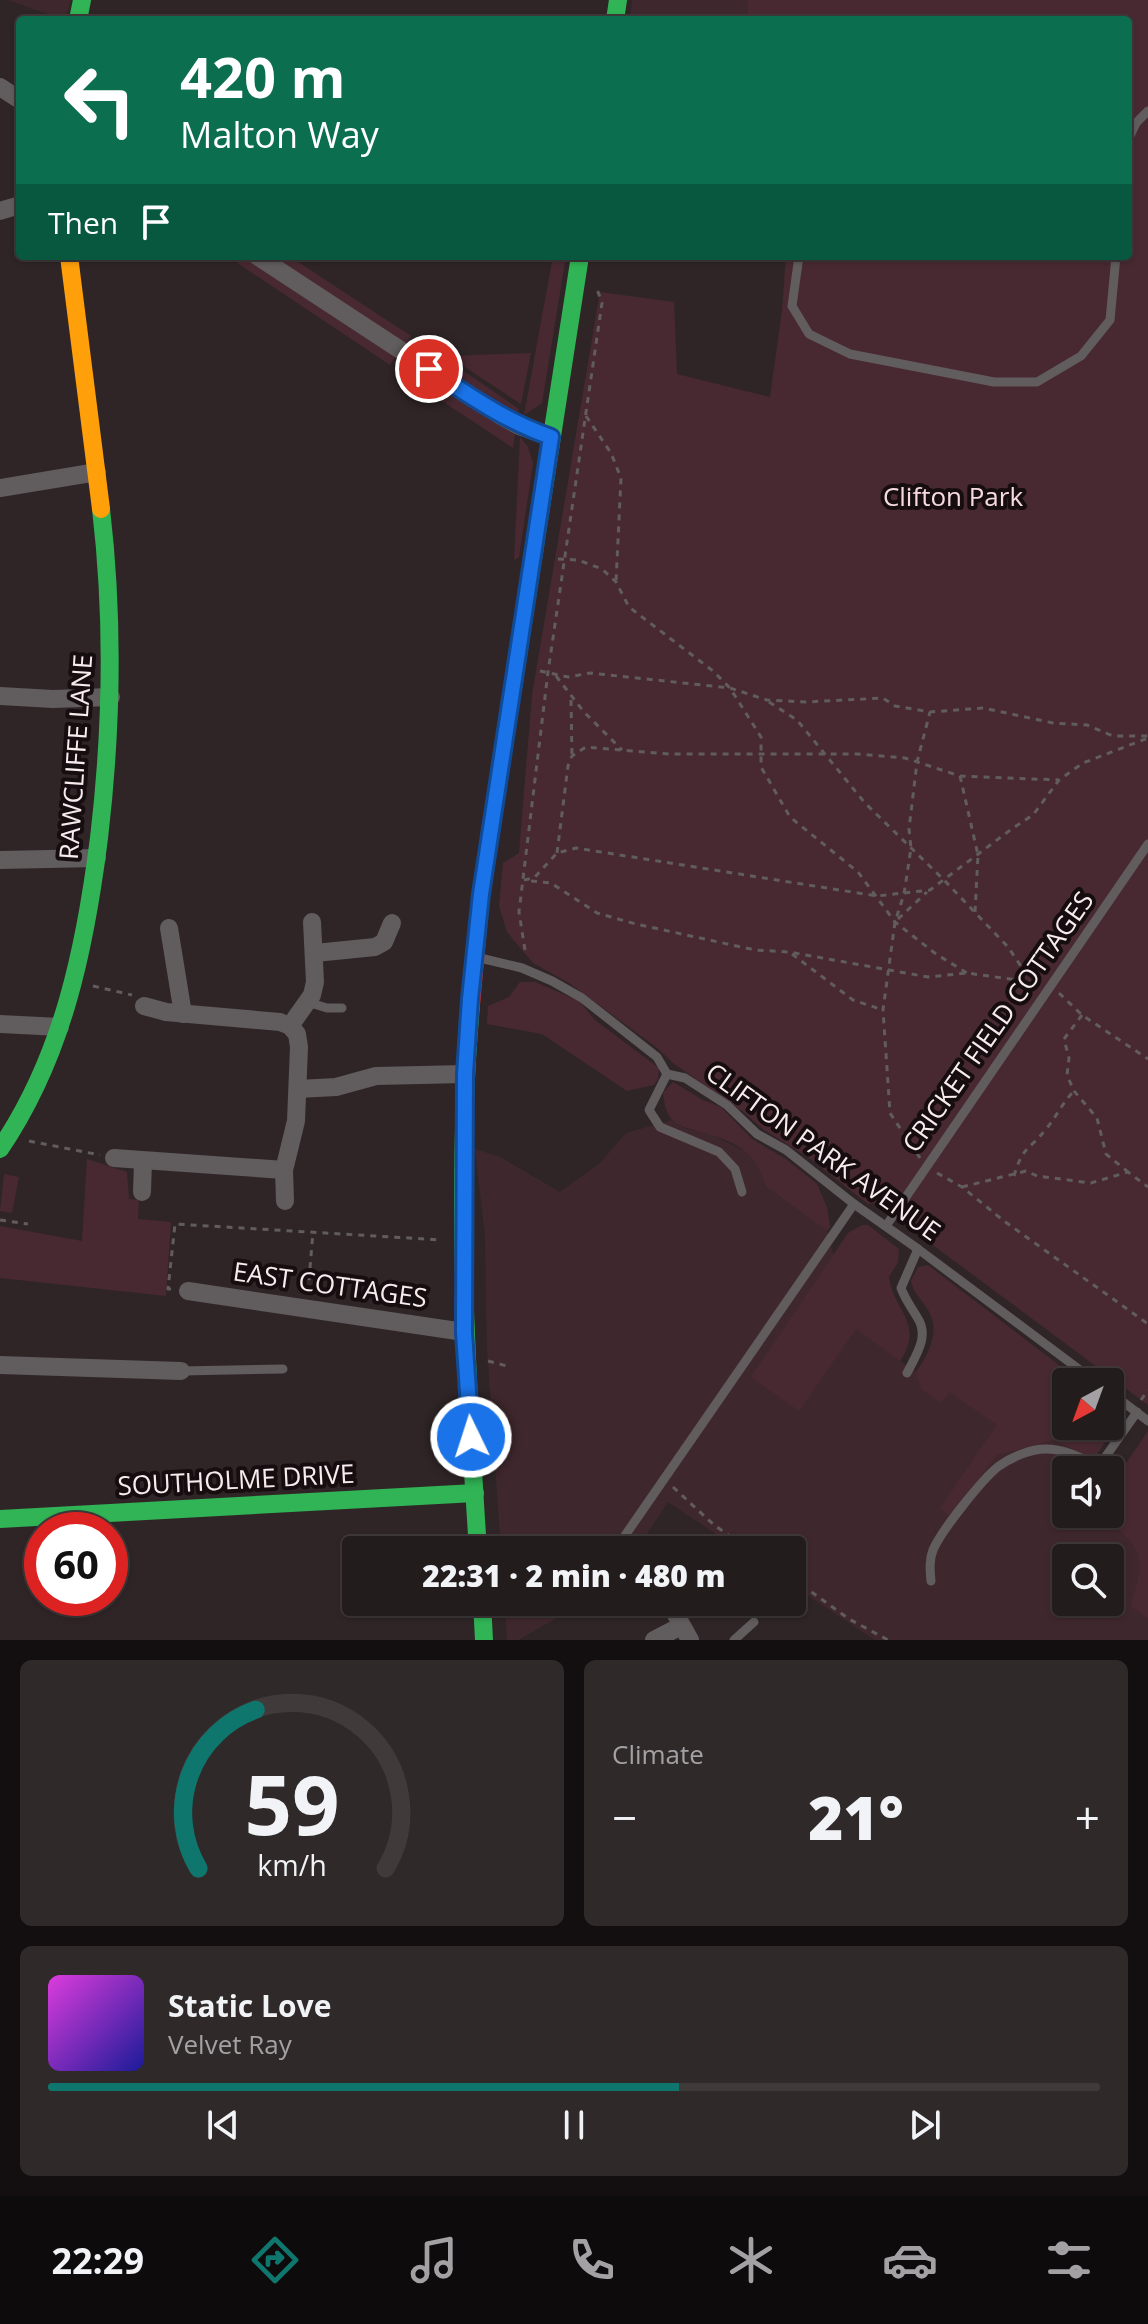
<!DOCTYPE html>
<html lang="en">
<head>
<meta charset="utf-8">
<style>
  :root { --surface:#231c1d; --page:#2f292a; --text:#f1f3f6; --muted:#a3a1a4; --line:#403a3b; --accent:#0f766e }
  body { margin:0; font-family:"Open Sans",sans-serif; background:var(--page); color:var(--text); height:100vh; display:flex; flex-direction:column; font-size:30px; white-space:nowrap }
  * { box-sizing:border-box; margin:0 }
  p { font-size:26px; color:var(--muted) }
  .icon { flex:none; width:44px; height:44px; fill:none; stroke:currentColor; stroke-width:2; stroke-linecap:round; stroke-linejoin:round }
  .map { position:relative; height:1640px; overflow:hidden }
  .sheet { display:flex; flex-direction:column; gap:20px; padding:20px; background:#130f10; flex:1 }
  .sheet>* { flex:none }
  .guide { position:absolute; left:16px; top:16px; width:1116px; height:244px; border-radius:8px; box-shadow:0 2px 6px #0004,0 0 0 2px var(--line); background:#0b6e4f; color:#fff; overflow:hidden }
  .needle { width:52px; rotate:221deg }
  .buttons { position:absolute; left:1052px; top:1368px; display:grid; gap:16px }
  .buttons a { display:grid; place-items:center; width:72px; height:72px; border-radius:8px; background:var(--surface); box-shadow:0 2px 6px #0004,0 0 0 2px var(--line); font-size:40px }
  .speed { position:absolute; left:24px; top:1512px; display:flex; gap:16px; font-size:40px; font-weight:700; text-align:center }
  .speed>* { display:grid; place-content:center; width:104px; height:104px; border-radius:50%; background:var(--surface); box-shadow:0 2px 6px #0004,0 0 0 2px var(--line); line-height:1 }
  .speed .limit { border:12px solid #d22; background:#fff; color:#111 }
  .pin { position:absolute; display:grid; place-items:center; width:68px; height:68px; color:#fff; margin:-34px; border:4px solid #fff; border-radius:50%; box-shadow:0 2px 8px #0007 }
  .me { position:absolute; width:88px; margin:-44px; rotate:356deg; stroke-linejoin:round; filter:drop-shadow(0 0 6px #0008) }
  .turn { display:flex; align-items:center; gap:28px; height:168px; padding:0 32px; font-size:36px }
  .turn .icon { width:104px; height:104px; stroke-width:2.5 }
  .turn b { display:block; font-size:56px; line-height:68px }
  .then { display:flex; align-items:center; height:76px; padding:0 32px; background:#0003; gap:16px; font-size:30px }
  .big { font-size:60px; font-weight:800; line-height:1.1 }
  .sheet .tile { flex:1; display:flex; flex-direction:column; justify-content:center; gap:12px; min-width:0; padding:0 28px; border-radius:12px; background:var(--page) }
  .sheet .dial { align-items:center; gap:0 }
  .dial svg { height:208px; overflow:visible; fill:none; stroke:var(--line); stroke-width:7; stroke-linecap:round; text-anchor:middle }
  .dial text { fill:var(--text); stroke:none }
  .song { display:flex; align-items:center; gap:24px }
  .cover { width:96px; height:96px; border-radius:12px; background:linear-gradient(135deg,hsl(300 70% 55%),hsl(240 70% 35%)) }
  .played { height:8px; border-radius:4px; background:linear-gradient(90deg,var(--accent) 60%,var(--line) 60%) }
  .keys { display:flex; justify-content:space-around; direction:ltr }
  .heat { display:flex; justify-content:space-between; align-items:center; font-size:44px; direction:ltr }
  .sheet .tiles { flex:1; display:grid; gap:20px; grid-template-columns:1fr 1fr }
  .tile:last-child { grid-column:span 2 }
  .trip { position:absolute; left:342px; top:1536px; width:464px; height:80px; border-radius:8px; background:var(--surface); box-shadow:0 2px 6px #0004,0 0 0 2px var(--line); font-weight:800; line-height:80px; text-align:center }
  .dock { display:flex; height:128px; justify-content:space-around; align-items:center; background:#0e0b0c; color:var(--muted) }
  .dock .icon { width:56px; height:56px }
  .dock .on { color:var(--accent) }
  .dock b { font-size:36px; color:var(--text) }
  .map>svg:first-child { display:block }
  .built { fill:#3f282d; fill-rule:evenodd }
  .green { fill:#482931 }
  .lines { fill:none; stroke-linecap:round; stroke-linejoin:round }
  .path { stroke:#615c5d; stroke-width:3; stroke-dasharray:6 6; stroke-linecap:butt }
  .lane { stroke:#615c5e; stroke-width:9 }
  .street { stroke:#615c5e; stroke-width:18 }
  .fast { stroke:#30b455; stroke-width:18 }
  .slow { stroke:#ff9f0a; stroke-width:18 }
  .jam { stroke:#e5322d; stroke-width:18 }
  .route-casing { stroke:#114b97; stroke-width:20 }
  .route { stroke:#1a73e8; stroke-width:14 }
  .labels { text-anchor:middle; stroke-width:8; stroke-linejoin:round; paint-order:stroke }
  .park-label { font-size:26px; fill:#f7dadf; stroke:#150d0f }
  .street-label { font-size:26px; fill:#f8ebee; stroke:#150d0f }
</style>
</head>
<body>
<div class="map">
<svg width="1148" height="1640" viewBox="0 0 1148 1640">
  <rect width="100%" height="100%" fill="#2f2527"/>
  <!-- built -->
  <g class="built">
    <path d="M8,0H71L65,20Z"/>
    <path d="M632,0H748V20H630Z"/>
    <path d="M672,1120L684,1128L712,1135L753,1155L762,1171L765,1186L827,1231L845,1296L900,1361L916,1372L1121,1471L1110,1487V1470H1066V1514H1099L1128,1536L1141,1554L1143,1577L1130,1606L1148,1619V1640H875L792,1585V1550H740L668,1502L636,1550H501L487,1349L485,1235L475,1149L500,1157L560,1192L600,1163L626,1133ZM1066,1558H1110V1602H1066Z"/>
    <path d="M505,1602H585L518,1640H507Z"/>
  </g>
  <!-- green -->
  <g class="green">
    <path d="M748,0H1148V1405L902,1222L908,1207L893,1196L884,1202L868,1204L809,1158L763,1129L745,1113L673,1063L656,1047L569,983L533,963L507,932L499,906L503,863L519,853L532,695L600,292L674,302L677,374L770,397L782,310L786,256H1128V20H748Z"/>
    <path d="M227,256H245L396,356L390,365Z"/>
    <path d="M268,256H289L411,336L405,346Z"/>
    <path d="M553,256H566L542,403L524,415Z"/>
    <path d="M418,340L519,409L517,417L411,350Z"/>
    <path d="M531,353L521,404L448,356Z"/>
    <path d="M406,361L440,384L435,395L397,370Z"/>
    <path d="M448,390L515,434L513,448L439,399Z"/>
    <path d="M520,437L528,447L533,463L519,557L514,560Z"/>
    <path d="M520,982H535L579,1001L595,1020L659,1068L658,1079L654,1085L627,1091L542,1034L487,1024L488,1006L509,997Z"/>
    <path d="M673,1082L703,1100L721,1107L752,1139L786,1159L817,1184L827,1207L830,1227L827,1231L765,1186C758,1150 731,1140 697,1131C687,1128 676,1126 670,1117C665,1110 664,1101 663,1093Z"/>
    <path d="M87,1159L127,1172L129,1199L139,1200L138,1219L171,1222L166,1296L0,1278V1226L82,1241Z"/>
    <path d="M4,1174L19,1177L12,1213L0,1211Z"/>
    <path d="M862,1225H868L899,1249L898,1262L889,1277C894,1312 925,1324 900,1361L856,1329L799,1411L751,1377L848,1233Z"/>
    <path d="M928,1265L1081,1382H1066V1426H1110L1111,1411L1114,1428L1094,1459L1054,1440L997,1455L950,1516L940,1508L997,1425L949,1392L941,1403L921,1389L916,1372C927,1356 939,1335 931,1316C926,1303 914,1296 911,1281L918,1267Z"/>
    <path d="M1148,1431V1619L1130,1606C1148,1555 1141,1545 1099,1514H1110V1487Z"/>
  </g>
  <g class="lines">
    <!-- path -->
    <g class="path">
      <path d="M586,416L611,453L621,478L616,582"/>
      <path d="M558,559L578,560L602,569L616,582L629,607L713,671L730,688L761,737V767L790,817L858,872L895,922L936,954L967,973"/>
      <path d="M540,671L568,677L590,673L730,688L767,700L806,702L883,698L895,706L930,712L983,708L1053,723L1087,725L1113,736H1148"/>
      <path d="M556,676L584,712L622,750"/>
      <path d="M571,700L572,756"/>
      <path d="M769,702L797,720L865,803L944,880L1008,947L1031,981"/>
      <path d="M960,776L978,855L975,912"/>
      <path d="M557,853L568,766L572,756L586,747L669,754H857L905,758L960,776L1059,780"/>
      <path d="M524,880L534,878L557,853L576,848L877,896L930,890L1013,828L1033,815L1059,780L1083,763L1148,738"/>
      <path d="M531,881L551,883L597,913L636,924L755,950L789,952L928,977L967,973L1039,983"/>
      <path d="M898,919L927,892"/>
      <path d="M525,950L519,912L548,672L602,303L597,289"/>
      <path d="M792,954L853,1000L883,1010"/>
      <path d="M93,986L132,995"/>
      <path d="M1059,993L1082,1015L1148,1059"/>
      <path d="M1082,1015L1064,1039L1069,1058L1067,1075L1074,1091L1097,1118L1106,1154L1128,1172"/>
      <path d="M29,1141L100,1155"/>
      <path d="M920,1158L890,1113L883,1010L895,922L904,894L911,848L909,829L917,762L930,712"/>
      <path d="M937,1173L962,1187L1004,1221L1148,1324"/>
      <path d="M1014,1176C1023,1145 1029,1151 1046,1129C1056,1117 1062,1104 1073,1092"/>
      <path d="M962,1187L1026,1171L1037,1176L1091,1183L1128,1172L1148,1187"/>
      <path d="M0,1220L28,1224"/>
      <path d="M171,1289H168L175,1224L442,1240"/>
      <path d="M308,1292L313,1232"/>
      <path d="M488,1361L507,1366"/>
      <path d="M1141,1400L1148,1390"/>
      <path d="M673,1487L714,1525L750,1550"/>
      <path d="M792,1578L849,1619L888,1640"/>
    </g>
    <!-- lane -->
    <g class="lane">
      <path d="M1128,140L1136,123L1148,111"/>
      <path d="M799,256L792,306L809,334L850,354L994,382H1037L1081,356L1110,320L1116,256"/>
      <path d="M480,958L522,968L552,981L582,998L657,1057L667,1074L685,1078L727,1105L757,1134L786,1150L854,1204L918,1249L1096,1382"/>
      <path d="M307,1002L327,1008H342"/>
      <path d="M667,1074L649,1110L660,1127L719,1152L735,1169L742,1192"/>
      <path d="M886,1226L1148,844"/>
      <path d="M181,1371L283,1369"/>
      <path d="M907,1373C916,1355 930,1336 917,1317C911,1307 905,1299 901,1288L918,1249"/>
      <path d="M1110,1392L1148,1421"/>
      <path d="M615,1550L854,1204"/>
      <path d="M931,1581C930,1570 929,1560 933,1550C941,1531 983,1478 999,1466C1012,1457 1030,1449 1046,1449C1065,1449 1082,1458 1099,1466L1137,1412"/>
      <path d="M734,1640L754,1622"/>
    </g>
    <!-- street -->
    <g class="street">
      <path d="M0,87L20,100"/>
      <path d="M0,211L20,205"/>
      <path d="M257,256L501,416L519,426L551,437"/>
      <path d="M0,488L97,472"/>
      <path d="M0,696L53,699L111,697"/>
      <path d="M0,860L97,858"/>
      <path d="M169,928L183,1014"/>
      <path d="M315,953L375,947L384,942L392,923"/>
      <path d="M144,1006L166,1012L280,1022L290,1026"/>
      <path d="M0,1024L60,1027"/>
      <path d="M290,1026L312,995L315,982L312,922"/>
      <path d="M298,1089L336,1087L376,1076L465,1074"/>
      <path d="M114,1158L284,1170"/>
      <path d="M142,1192L143,1161"/>
      <path d="M285,1201L284,1170L296,1121L299,1047L297,1034L290,1026"/>
      <path d="M188,1291L464,1332"/>
      <path d="M0,1365L181,1371"/>
      <path d="M669,1602L690,1640"/>
      <path d="M654,1640L681,1626"/>
    </g>
    <!-- fast -->
    <g class="fast">
      <path d="M78,20L82,0"/>
      <path d="M615,20L618,0"/>
      <path d="M513,687L580,256"/>
      <path d="M471,1005C455,1186 466,1368 478,1550"/>
      <path d="M0,1149C63,1056 85,949 99,838C112,728 114,620 101,509"/>
      <path d="M0,1519L475,1493"/>
      <path d="M482,1602L484,1640"/>
    </g>
    <!-- slow -->
    <path class="slow" d="M69,256L101,509"/>
    <!-- jam -->
    <path class="jam" d="M471,1005L481,894L513,687"/>
  </g>
  <g class="lines">
    <defs>
      <path id="route" d="M429,369C470,396 505,421 551,437L481,894L470,999L465,1074L464,1332L471,1437"/>
    </defs>
    <!-- route casing -->
    <use href="#route" class="route-casing"/>
    <!-- route -->
    <use href="#route" class="route"/>
  </g>
  <g class="labels">
    <!-- park labels -->
    <g class="park-label">
      <text x="953" y="506">Clifton Park</text>
    </g>
    <!-- street labels -->
    <g class="street-label">
      <text transform="translate(76 757) rotate(-86)" y="9">RAWCLIFFE LANE</text>
      <text transform="translate(998 1022) rotate(-55)" y="9">CRICKET FIELD COTTAGES</text>
      <text transform="translate(823 1152) rotate(36)" y="9">CLIFTON PARK AVENUE</text>
      <text transform="translate(330 1285) rotate(8)" y="9">EAST COTTAGES</text>
      <text transform="translate(236 1480) rotate(-3)" y="9">SOUTHOLME DRIVE</text>
    </g>
  </g>
</svg>
<div class="buttons">
<a><svg class="needle" viewBox="-14 -14 28 28"><path d="M0-13l5 13h-10z" fill="#e53935"/><path d="M0 13l5-13h-10z" fill="#a3a1a4"/></svg></a>
<a><svg class="icon" aria-label="sound" viewBox="0 0 24 24"><path d="M4 9h4l5-4v14l-5-4H4zM17 9q2 3 0 6"/></svg></a>
<a><svg class="icon" aria-label="search" viewBox="0 0 24 24"><circle cx="10" cy="10" r="6"/><path d="M15 15l6 6"/></svg></a>
</div>
<div class="speed"><div class="limit">60</div></div>
<div class="pin" style="left:429px;top:369px;background:#d93025"><svg class="icon" aria-label="arrive" viewBox="0 0 24 24"><path d="M6 21V4h12l-3 4 3 4H6"/></svg></div>
<svg class="me" style="left:471px;top:1437px" viewBox="-20 -20 40 40"><circle r="17" fill="#1a73e8" stroke="#fff" stroke-width="3"/><path d="M0-11L8 9 0 5-8 9z" fill="#fff"/></svg>
<div class="trip">22:31 · 2 min · 480 m</div>
<div class="guide">
<div class="turn"><svg class="icon" aria-label="left" viewBox="0 0 24 24"><path d="M17 20v-9H6M10 6l-5 5 5 5"/></svg><div><b>420 m</b>Malton Way</div></div>
<div class="then">Then<svg class="icon" aria-label="arrive" viewBox="0 0 24 24"><path d="M6 21V4h12l-3 4 3 4H6"/></svg></div>
</div>
</div>
<section class="sheet">
<div class="tiles">
<div class="tile dial"><svg viewBox="0 0 100 80">
<path d="M14 69A42 42 0 1 1 86 69"/>
<path d="M14 69A42 42 0 0 1 36 8" stroke="#0f766e"/>
<text x="50" y="56" font-size="32" font-weight="700">59</text>
<text x="50" y="72" font-size="11">km/h</text>
</svg></div>
<div class="tile"><p>Climate</p>
<div class="heat"><a>−</a><b class="big">21°</b><a>+</a></div>
</div>
<div class="tile">
<div class="song"><i class="cover"></i><div><b>Static Love</b><p>Velvet Ray</p></div></div>
<div class="played"></div>
<div class="keys"><svg class="icon" aria-label="previous" viewBox="0 0 24 24"><path d="M18 5L8 12l10 7zM5 5v14"/></svg><svg class="icon" aria-label="pause" viewBox="0 0 24 24"><path d="M8 5v14M16 5v14"/></svg><svg class="icon" aria-label="next" viewBox="0 0 24 24"><path d="M6 5l10 7-10 7zM19 5v14"/></svg></div>
</div>
</div>
</section>
<nav class="dock">
<b>22:29</b>
<svg class="icon on" aria-label="directions" viewBox="0 0 24 24"><path d="M12 3l9 9-9 9-9-9zM9 14v-3h6M13 9l2 2-2 2"/></svg>
<svg class="icon" aria-label="music" viewBox="0 0 24 24"><path d="M9 18V5l10-2v13"/><circle cx="6" cy="18" r="3"/><circle cx="16" cy="16" r="3"/></svg>
<svg class="icon" aria-label="phone" viewBox="0 0 24 24"><path d="M5 4h4l2 5-3 2q2 4 5 5l2-3 5 2v4C11 20 4 13 5 4z"/></svg>
<svg class="icon" aria-label="climate" viewBox="0 0 24 24"><path d="M12 3v18M4 7l16 10M4 17L20 7"/></svg>
<svg class="icon" aria-label="car" viewBox="0 0 24 24"><path d="M5 17H2v-5l4-1 3-4h7l3 4 3 1v5h-3M9 17h6M6 11h13"/><circle cx="7" cy="17" r="2"/><circle cx="17" cy="17" r="2"/></svg>
<svg class="icon" aria-label="filters" viewBox="0 0 24 24"><path d="M4 7h16M4 17h16"/><circle cx="9" cy="7" r="2"/><circle cx="15" cy="17" r="2"/></svg>
</nav>
</body>
</html>
